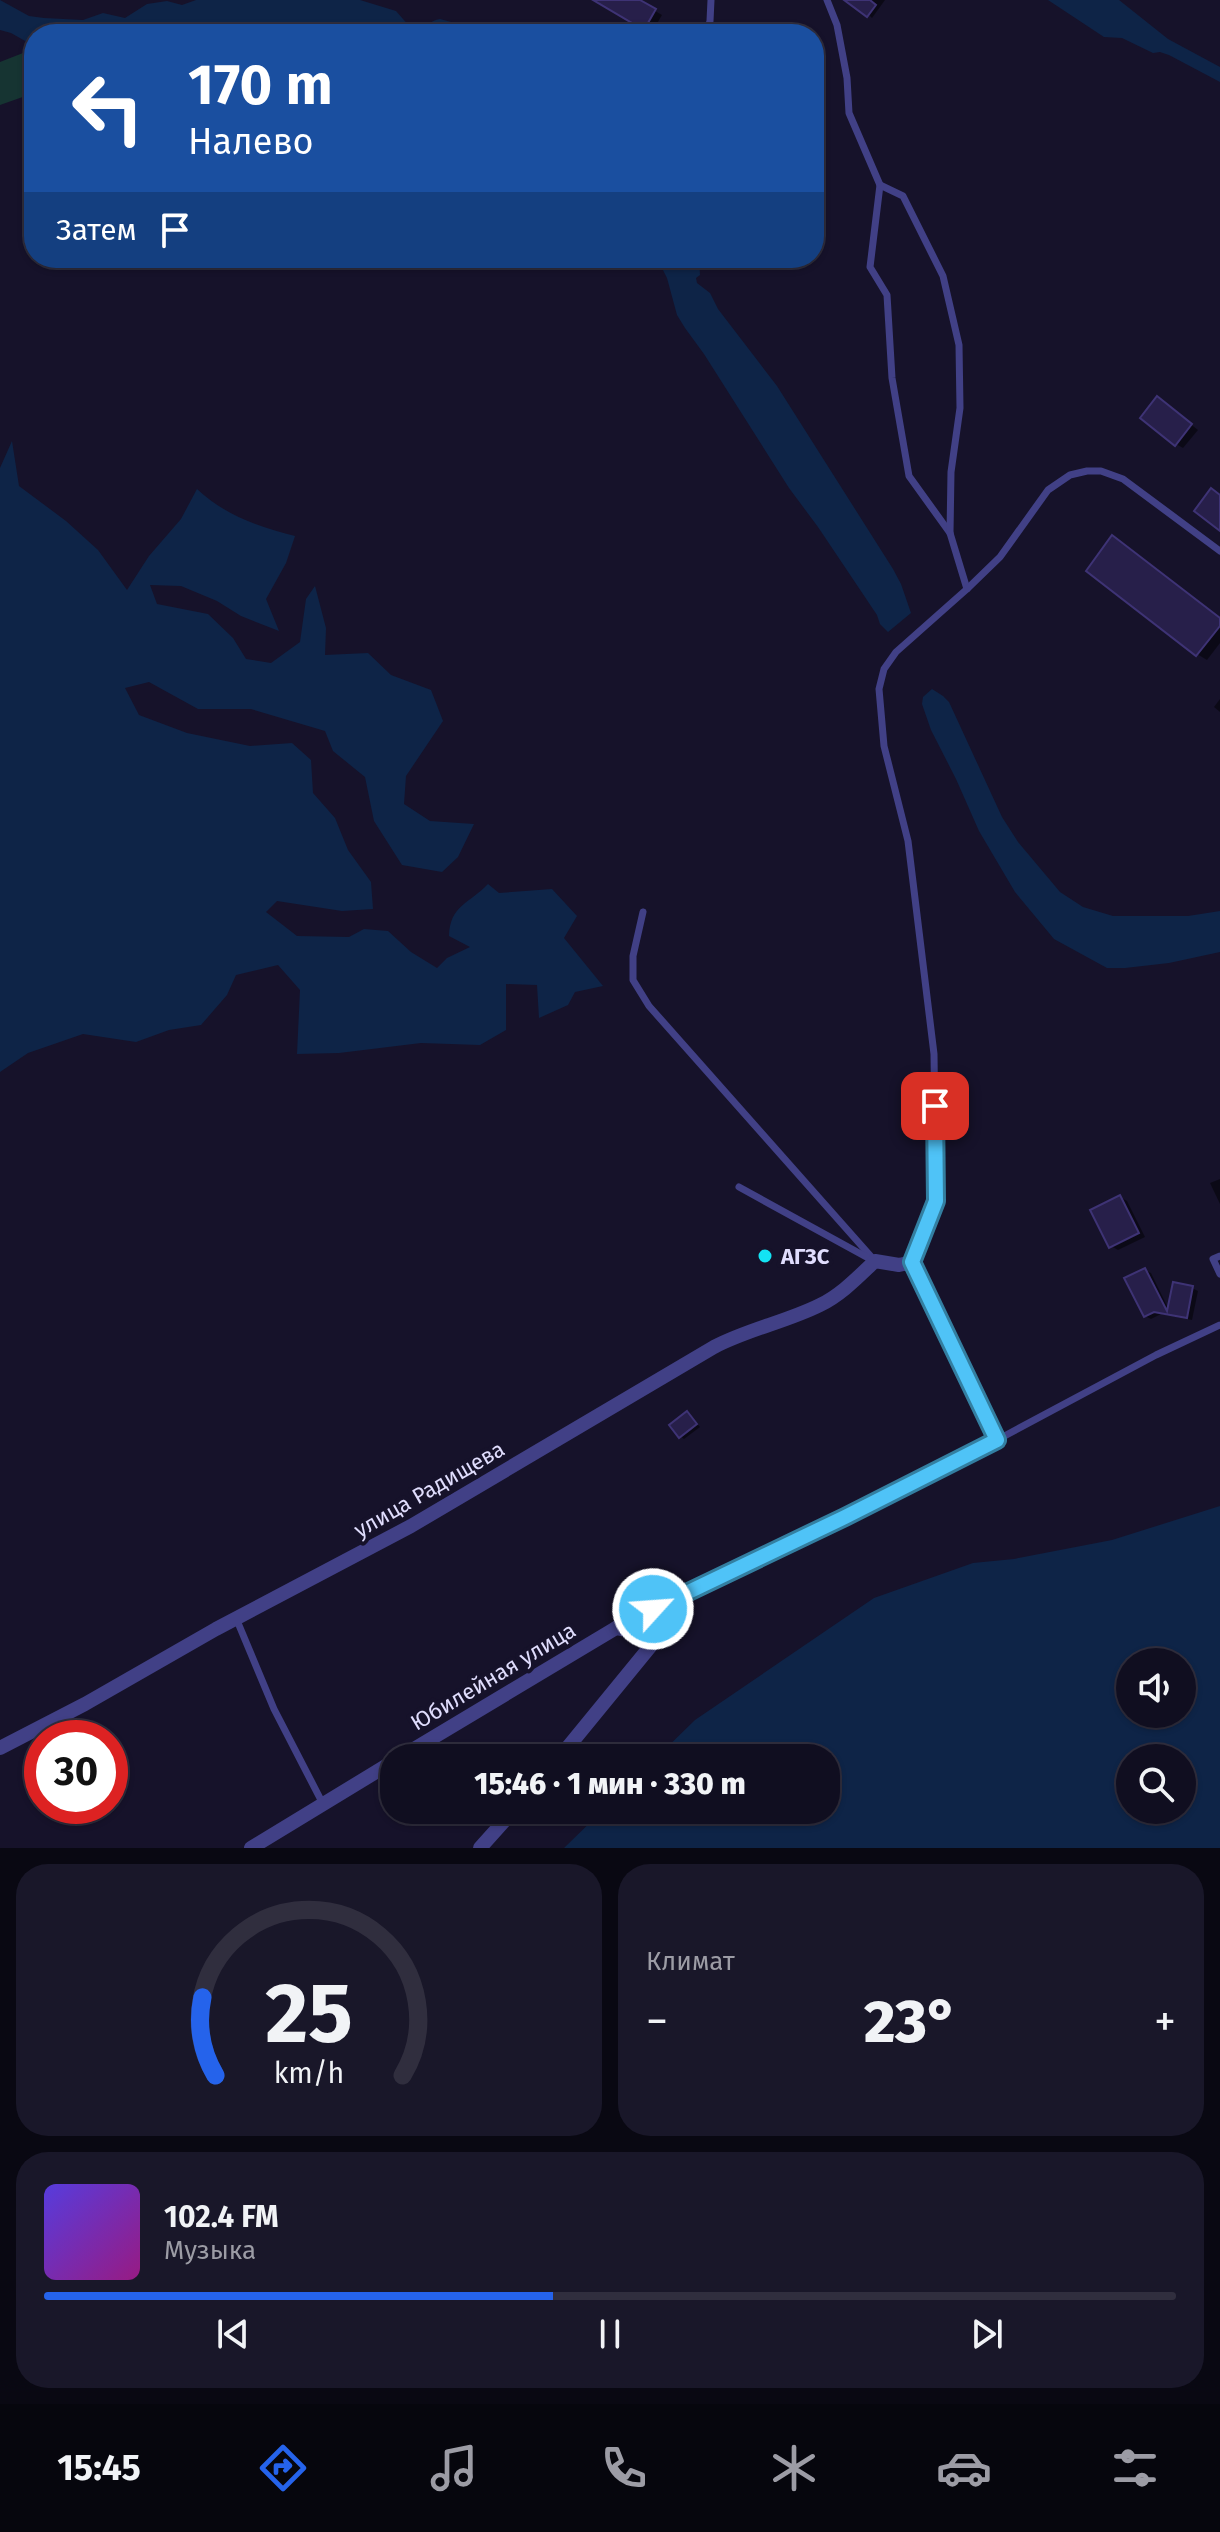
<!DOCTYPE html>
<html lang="ru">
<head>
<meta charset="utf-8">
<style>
  :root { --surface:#100e20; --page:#191729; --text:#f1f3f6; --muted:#9c9ca5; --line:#302e3e; --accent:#2563eb }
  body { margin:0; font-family:"Fira Sans",sans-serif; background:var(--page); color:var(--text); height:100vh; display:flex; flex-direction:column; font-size:30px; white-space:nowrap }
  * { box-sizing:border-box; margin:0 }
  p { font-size:26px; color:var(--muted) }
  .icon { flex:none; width:44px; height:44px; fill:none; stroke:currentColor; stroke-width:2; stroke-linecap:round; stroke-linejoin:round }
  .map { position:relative; height:1848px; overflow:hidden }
  .drawer { display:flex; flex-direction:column; gap:16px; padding:16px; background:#090812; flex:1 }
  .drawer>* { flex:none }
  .guide { position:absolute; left:24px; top:24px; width:800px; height:244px; border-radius:32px; box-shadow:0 2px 6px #0004,0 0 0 2px var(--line); background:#1a4fa0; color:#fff; overflow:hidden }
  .tools { position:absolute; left:1116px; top:1648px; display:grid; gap:16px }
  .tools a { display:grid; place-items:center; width:80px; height:80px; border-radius:50%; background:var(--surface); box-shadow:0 2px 6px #0004,0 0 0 2px var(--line); font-size:40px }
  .speed { position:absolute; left:24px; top:1720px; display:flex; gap:16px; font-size:40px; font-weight:700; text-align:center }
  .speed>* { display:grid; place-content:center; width:104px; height:104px; border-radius:50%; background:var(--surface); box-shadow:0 2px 6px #0004,0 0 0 2px var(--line); line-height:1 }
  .speed .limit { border:12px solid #d22; background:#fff; color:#111 }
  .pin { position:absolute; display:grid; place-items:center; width:68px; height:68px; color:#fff; margin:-34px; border-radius:16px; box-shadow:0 4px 12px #0006 }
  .me { position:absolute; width:88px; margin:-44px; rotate:64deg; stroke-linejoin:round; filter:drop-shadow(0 0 6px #0008) }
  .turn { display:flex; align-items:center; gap:28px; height:168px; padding:0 32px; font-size:36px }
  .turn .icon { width:104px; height:104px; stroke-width:2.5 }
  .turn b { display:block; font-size:56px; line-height:68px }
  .then { display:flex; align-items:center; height:76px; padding:0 32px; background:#0003; gap:16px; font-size:30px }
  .big { font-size:60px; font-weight:800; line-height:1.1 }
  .drawer .tile { flex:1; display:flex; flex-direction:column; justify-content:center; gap:12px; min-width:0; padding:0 28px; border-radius:32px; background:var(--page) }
  .drawer .dial { align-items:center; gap:0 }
  .dial svg { height:208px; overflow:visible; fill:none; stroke:var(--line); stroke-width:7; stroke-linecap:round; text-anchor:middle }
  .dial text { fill:var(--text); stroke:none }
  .song { display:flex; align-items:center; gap:24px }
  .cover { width:96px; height:96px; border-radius:12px; background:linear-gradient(135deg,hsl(250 70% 55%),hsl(310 70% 35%)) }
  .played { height:8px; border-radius:4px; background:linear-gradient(90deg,var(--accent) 45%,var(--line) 45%) }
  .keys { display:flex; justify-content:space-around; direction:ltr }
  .heat { display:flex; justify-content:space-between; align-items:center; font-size:44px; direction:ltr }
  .drawer .tiles { flex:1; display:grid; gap:16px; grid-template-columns:1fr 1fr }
  .tile:last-child { grid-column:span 2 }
  .trip { position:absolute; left:380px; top:1744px; width:460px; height:80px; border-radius:32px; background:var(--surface); box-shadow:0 2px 6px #0004,0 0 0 2px var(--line); font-weight:800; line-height:80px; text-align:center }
  .menu { display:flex; height:128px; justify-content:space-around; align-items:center; background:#06060d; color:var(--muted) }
  .menu .icon { width:56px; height:56px }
  .menu .on { color:var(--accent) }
  .menu b { font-size:36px; color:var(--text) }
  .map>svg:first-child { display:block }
  .green { fill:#163432 }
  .water { fill:#0e2447; fill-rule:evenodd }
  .shadow { fill:#0007 }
  .building { fill:#271f4a; stroke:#3e3375; stroke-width:2 }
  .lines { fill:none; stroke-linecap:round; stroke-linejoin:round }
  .lane { stroke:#414086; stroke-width:7 }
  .street { stroke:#414086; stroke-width:14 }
  .route-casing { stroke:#337fa1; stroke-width:20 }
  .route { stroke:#4fc3f7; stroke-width:14 }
  .poi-dot { fill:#13e3f3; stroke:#16122a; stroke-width:3 }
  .labels { text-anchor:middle; stroke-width:8; stroke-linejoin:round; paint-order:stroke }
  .poi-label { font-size:22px; font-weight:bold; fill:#e0ddfd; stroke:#16122a; text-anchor:start }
  .street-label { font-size:22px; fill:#e0ddfd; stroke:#16122a }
</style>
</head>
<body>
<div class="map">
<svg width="1220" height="1848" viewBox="0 0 1220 1848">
  <rect width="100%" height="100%" fill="#16122a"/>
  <!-- green -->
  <path class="green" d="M28,42L34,46V93L0,105V62L23,53Z"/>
  <!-- water -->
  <g class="water">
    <path d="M0,0L29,16L44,18L83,20L103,13L125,18L147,4L167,1L182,5L196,0H360L396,11L410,27L416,31C426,28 430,20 440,19L496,34H391L374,31L358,34H291L277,31L264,34H195L181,31L163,34H34V46L11,33L0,30Z"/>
    <path d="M1048,0H1119L1168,39L1220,67V82L1169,55L1160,52L1153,53L1122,38L1104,37Z"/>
    <path d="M657,258H699L700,275L696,278L697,283L710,293L718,309L777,386L893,569L901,584L911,613L888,632L880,624L877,615L818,527L789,488L704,354L685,328L677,315L667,278Z"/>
    <path d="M12,441L19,486L66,521L98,550L127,590L149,556L181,519L197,489C225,515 258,527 295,536L286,563L266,599L279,631L241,616L217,601L181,586L150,585L157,604L208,614L233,638L246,659L271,663L300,642L306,599L315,586L326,628L325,655L368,653L391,675L431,690L443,721L406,776L404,804L430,821L474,824L458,857L442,872L402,865L374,821L365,777L333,751L325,731L251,709H198L149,682L125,688L139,715L187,733L250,746L292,743L311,760L313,793L335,818L348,850L371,882L373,909L342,911L277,901L266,912L297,936L349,937L364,929L388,931L411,952L437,968L447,958L470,947L449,936C450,905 469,904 488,884L499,893L552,889L577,916L564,938L603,986L575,992L568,1005L539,1018L537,985L506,984V1030L480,1045L421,1043L339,1053L297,1054L300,990L278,965L236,975L227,995L201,1025L169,1030L136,1042L83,1034L28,1053L0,1072V468Z"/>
    <path d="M932,689L943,696L949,702L1002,817L1018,842L1060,892L1083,907L1113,916H1188L1220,911V952L1169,963L1125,968H1107L1054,939L1015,892L979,831L956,779L931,730L922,704L923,697Z"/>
    <path d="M1220,1506V1848H564L603,1810H826V1758H656L695,1720L874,1598L973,1563L1014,1559L1112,1540ZM1182,1662V1714H1130V1662ZM1182,1758V1810H1130V1758Z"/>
  </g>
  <!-- shadow -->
  <g class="shadow">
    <path d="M597,0H636L662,15L652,32Z"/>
    <path d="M854,0H885L872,18Z"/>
    <path d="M1164,403L1198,430L1183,448L1176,444Z"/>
    <path d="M1220,618V643L1207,660L1197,654Z"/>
    <path d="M1220,699V712L1214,707Z"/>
    <path d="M1220,1179V1204L1210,1183Z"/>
    <path d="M1120,1197L1127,1201L1145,1237L1118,1250L1111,1246Z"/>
    <path d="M1145,1270L1151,1273L1169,1310L1192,1288L1198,1291L1192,1320L1161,1314L1151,1319L1145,1316Z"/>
    <path d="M687,1413L700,1427L684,1439L680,1436Z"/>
  </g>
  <!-- building -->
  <g class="building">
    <path d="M593,0H640L656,9L644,30Z"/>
    <path d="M844,0H870L876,5L867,17Z"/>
    <path d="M1157,396L1192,424L1175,446L1140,418Z"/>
    <path d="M1211,488L1220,495V531L1194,511Z"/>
    <path d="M1112,535L1220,618V626L1196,656L1086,571Z"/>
    <path d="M1120,1195L1139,1233L1109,1248L1090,1210Z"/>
    <path d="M1145,1268L1167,1311L1173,1282L1193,1286L1187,1318L1154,1312L1144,1317L1124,1278Z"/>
    <path d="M687,1411L697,1424L679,1438L669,1425Z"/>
  </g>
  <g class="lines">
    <!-- lane -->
    <g class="lane">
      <path d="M827,0L837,25L847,78L849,113L880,185L870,267L887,295L892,378L909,476L950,533"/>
      <path d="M706,34L710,21L711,0"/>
      <path d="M880,185L903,196L943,276L959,345L960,408L951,472L950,533L967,589"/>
      <path d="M643,912L633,956V980L649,1006L875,1261"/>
      <path d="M739,1187L870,1259"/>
      <path d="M1220,1256L1213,1259L1220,1274"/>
      <path d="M912,1262L936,1201L934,1054L908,841L884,746L879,689L884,669L896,652L967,589L1000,557L1048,490L1070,475L1087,471H1101L1123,479L1220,551"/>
      <path d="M997,1440L1156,1355L1220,1325"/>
      <path d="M236,1618L274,1709L323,1804"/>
    </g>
    <!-- street -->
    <g class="street">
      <path d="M0,1748L85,1704L216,1629L411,1526L714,1347C748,1329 786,1322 820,1305C841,1295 858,1277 875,1261L899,1265L912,1262L997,1440L616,1628L399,1758"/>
      <path d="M559,1758L658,1637L616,1628"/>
      <path d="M251,1848L394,1761"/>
      <path d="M480,1848L514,1810"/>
    </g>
  </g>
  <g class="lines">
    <defs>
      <path id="route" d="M653,1609L845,1517L997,1440L912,1262L936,1201L935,1106"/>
    </defs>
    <!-- route casing -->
    <use href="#route" class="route-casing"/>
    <!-- route -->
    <use href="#route" class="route"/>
  </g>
  <!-- markers -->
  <circle class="poi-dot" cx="765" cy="1256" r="8"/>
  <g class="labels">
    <!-- poi labels -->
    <g class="poi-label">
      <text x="781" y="1264">АГЗС</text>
    </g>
    <!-- street labels -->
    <g class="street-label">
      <text transform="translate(429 1489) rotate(-30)" y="8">улица Радищева</text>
      <text transform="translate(493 1676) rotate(-31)" y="8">Юбилейная улица</text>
    </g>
  </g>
</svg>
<div class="tools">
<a><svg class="icon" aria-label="sound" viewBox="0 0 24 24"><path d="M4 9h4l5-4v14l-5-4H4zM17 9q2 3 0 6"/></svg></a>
<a><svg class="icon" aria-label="search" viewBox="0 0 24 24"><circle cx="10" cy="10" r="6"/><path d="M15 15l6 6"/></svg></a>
</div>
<div class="speed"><div class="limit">30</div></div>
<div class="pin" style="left:935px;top:1106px;background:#d93025"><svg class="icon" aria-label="arrive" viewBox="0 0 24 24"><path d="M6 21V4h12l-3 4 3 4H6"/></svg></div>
<svg class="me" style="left:653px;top:1609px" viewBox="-20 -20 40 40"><circle r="17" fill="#4fc3f7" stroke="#fff" stroke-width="3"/><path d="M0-11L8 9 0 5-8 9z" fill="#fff"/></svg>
<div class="trip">15:46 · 1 мин · 330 m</div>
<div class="guide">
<div class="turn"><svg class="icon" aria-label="left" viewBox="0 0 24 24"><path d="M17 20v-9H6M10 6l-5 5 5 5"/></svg><div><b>170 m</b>Налево</div></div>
<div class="then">Затем<svg class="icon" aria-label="arrive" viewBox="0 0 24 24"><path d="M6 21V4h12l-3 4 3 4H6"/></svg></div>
</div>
</div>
<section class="drawer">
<div class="tiles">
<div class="tile dial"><svg viewBox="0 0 100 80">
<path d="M14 69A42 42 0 1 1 86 69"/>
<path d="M14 69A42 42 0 0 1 9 39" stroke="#2563eb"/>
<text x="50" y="56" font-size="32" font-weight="700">25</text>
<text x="50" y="72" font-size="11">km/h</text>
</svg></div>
<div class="tile"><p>Климат</p>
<div class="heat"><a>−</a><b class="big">23°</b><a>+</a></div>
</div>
<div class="tile">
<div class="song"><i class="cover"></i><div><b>102.4 FM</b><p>Музыка</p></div></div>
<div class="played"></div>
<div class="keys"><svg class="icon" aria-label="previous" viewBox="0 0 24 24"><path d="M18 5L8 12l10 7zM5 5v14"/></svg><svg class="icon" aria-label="pause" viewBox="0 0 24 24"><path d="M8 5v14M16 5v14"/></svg><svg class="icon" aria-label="next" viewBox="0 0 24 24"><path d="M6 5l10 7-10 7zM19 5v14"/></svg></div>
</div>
</div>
</section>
<nav class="menu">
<b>15:45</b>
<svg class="icon on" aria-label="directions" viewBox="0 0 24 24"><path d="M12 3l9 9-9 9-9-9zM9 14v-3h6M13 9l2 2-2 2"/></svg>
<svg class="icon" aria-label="music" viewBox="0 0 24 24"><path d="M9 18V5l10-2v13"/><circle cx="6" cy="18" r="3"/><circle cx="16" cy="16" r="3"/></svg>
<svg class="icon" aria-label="phone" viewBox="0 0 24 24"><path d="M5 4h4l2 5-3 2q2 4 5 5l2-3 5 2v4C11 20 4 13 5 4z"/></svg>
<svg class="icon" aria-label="climate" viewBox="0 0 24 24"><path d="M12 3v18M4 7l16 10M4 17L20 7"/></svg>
<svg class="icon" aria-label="car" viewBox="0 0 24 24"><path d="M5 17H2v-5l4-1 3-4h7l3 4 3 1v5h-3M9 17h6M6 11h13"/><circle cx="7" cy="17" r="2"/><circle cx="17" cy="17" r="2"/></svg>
<svg class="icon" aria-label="filters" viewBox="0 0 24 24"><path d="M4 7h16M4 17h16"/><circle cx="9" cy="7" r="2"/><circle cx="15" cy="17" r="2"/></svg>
</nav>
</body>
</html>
